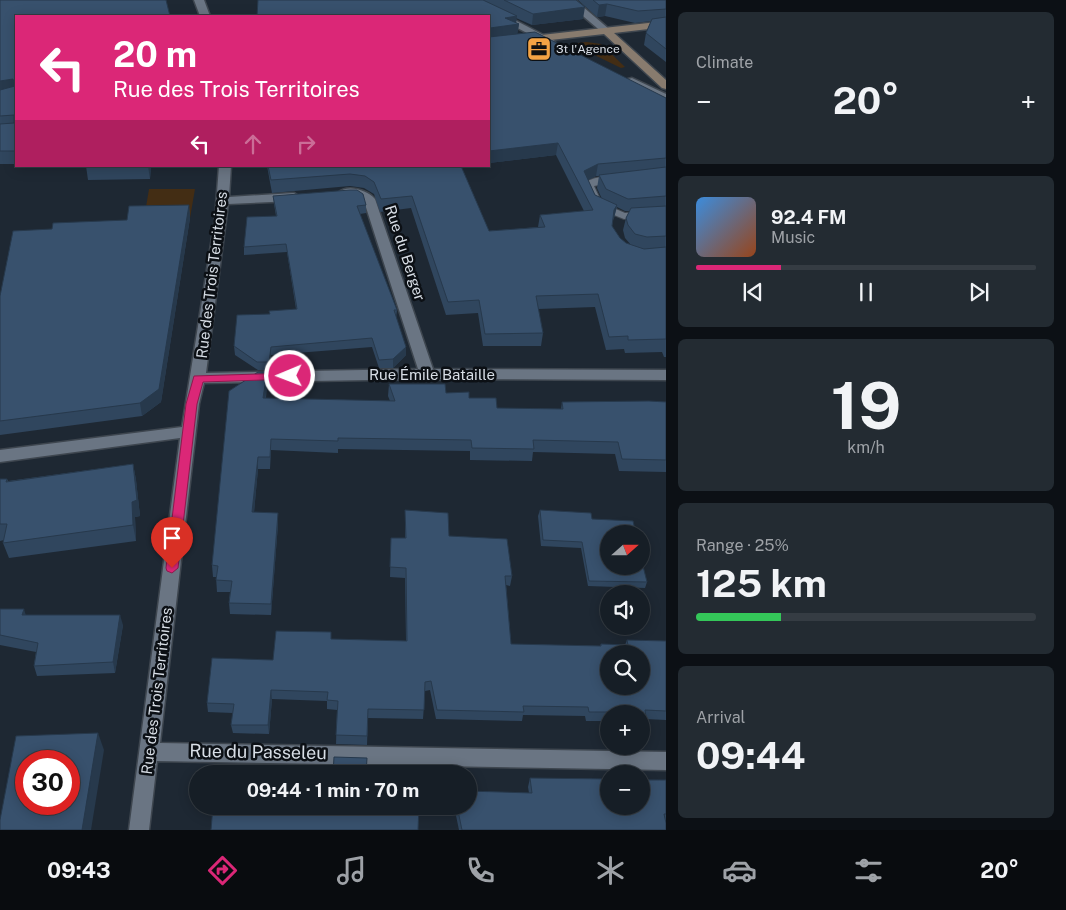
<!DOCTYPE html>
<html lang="en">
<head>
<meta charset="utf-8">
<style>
  :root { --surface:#161e26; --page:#232b32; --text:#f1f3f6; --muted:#9ea2a7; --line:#353c43; --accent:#db2777 }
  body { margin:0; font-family:"Public Sans",sans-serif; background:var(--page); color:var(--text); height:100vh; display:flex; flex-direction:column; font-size:19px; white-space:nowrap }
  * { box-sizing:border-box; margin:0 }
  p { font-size:16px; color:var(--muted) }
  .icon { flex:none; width:28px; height:28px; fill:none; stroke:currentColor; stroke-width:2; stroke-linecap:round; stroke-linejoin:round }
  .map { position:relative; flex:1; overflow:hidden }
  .panel { display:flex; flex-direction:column; gap:12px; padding:12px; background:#0c1015; width:400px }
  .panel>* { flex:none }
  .hud { position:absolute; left:15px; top:15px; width:475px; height:152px; border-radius:0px; box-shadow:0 2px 12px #0003,0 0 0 1px var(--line); background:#db2777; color:#fff; overflow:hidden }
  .needle { width:32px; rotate:69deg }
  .fabs { position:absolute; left:600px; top:525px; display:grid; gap:10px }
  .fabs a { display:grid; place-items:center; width:50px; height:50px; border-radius:50%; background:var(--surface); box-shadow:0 2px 12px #0003,0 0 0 1px var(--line); font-size:25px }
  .speed { position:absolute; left:15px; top:750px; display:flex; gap:10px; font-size:25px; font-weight:700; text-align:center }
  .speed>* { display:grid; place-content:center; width:65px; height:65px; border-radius:50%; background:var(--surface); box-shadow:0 2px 12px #0003,0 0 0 1px var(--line); line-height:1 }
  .speed .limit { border:8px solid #d22; background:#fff; color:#111 }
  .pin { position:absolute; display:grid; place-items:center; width:42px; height:42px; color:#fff; margin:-51px -21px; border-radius:50% 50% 50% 0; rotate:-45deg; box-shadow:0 0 5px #0007 }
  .pin .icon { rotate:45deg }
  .me { position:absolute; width:55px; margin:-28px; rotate:269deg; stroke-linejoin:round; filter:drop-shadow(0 0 4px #0008) }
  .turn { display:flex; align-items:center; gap:18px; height:105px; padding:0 15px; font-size:22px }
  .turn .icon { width:65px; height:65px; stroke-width:2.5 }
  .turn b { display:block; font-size:35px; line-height:42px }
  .lanes { display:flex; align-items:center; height:48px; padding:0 15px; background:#0003; justify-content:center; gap:25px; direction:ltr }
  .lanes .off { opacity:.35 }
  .big { font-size:38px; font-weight:700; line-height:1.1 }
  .panel .tile { flex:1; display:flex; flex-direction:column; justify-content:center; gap:8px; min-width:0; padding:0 18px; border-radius:8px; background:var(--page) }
  .panel .dial { align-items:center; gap:0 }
  .dial b { font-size:65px; line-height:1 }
  .song { display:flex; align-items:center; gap:15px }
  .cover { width:60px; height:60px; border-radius:8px; background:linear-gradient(135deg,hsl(210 70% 55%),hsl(20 70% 35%)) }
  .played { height:5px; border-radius:2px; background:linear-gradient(90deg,var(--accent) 25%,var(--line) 25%) }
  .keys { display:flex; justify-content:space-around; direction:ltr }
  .heat { display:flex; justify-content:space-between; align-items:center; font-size:28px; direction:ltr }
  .charge { height:8px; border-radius:4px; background:linear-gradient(90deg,#34c759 25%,var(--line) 0) }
  .trip { position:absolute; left:189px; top:765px; width:288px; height:50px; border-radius:25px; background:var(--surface); box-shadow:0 2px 12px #0003,0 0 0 1px var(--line); font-weight:700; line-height:50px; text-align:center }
  .menu { display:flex; height:80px; justify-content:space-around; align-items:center; background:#090c0f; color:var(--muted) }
  .menu .icon { width:35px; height:35px }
  .menu .current { color:var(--accent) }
  .menu b { font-size:22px; color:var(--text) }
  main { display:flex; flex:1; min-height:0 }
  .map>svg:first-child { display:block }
  .green { fill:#432d14 }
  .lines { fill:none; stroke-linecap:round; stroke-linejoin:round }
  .lane-casing { stroke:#3e464f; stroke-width:2 }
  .street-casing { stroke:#3e464f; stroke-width:3 }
  .secondary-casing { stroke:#3e464f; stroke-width:3 }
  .lane { fill:#6a7583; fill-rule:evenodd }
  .street { fill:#6a7583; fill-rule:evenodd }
  .secondary { fill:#887b6e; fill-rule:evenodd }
  .wall { fill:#30465e; fill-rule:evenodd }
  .shaded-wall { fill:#27394c }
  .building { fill:#38516d; stroke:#27394c; fill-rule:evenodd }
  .route { fill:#db2777; stroke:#8e194d }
  .labels { text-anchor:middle; stroke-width:5; stroke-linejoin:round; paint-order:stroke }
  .far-poi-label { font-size:12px; fill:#d8dee6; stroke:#0c1015; text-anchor:start }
  .street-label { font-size:15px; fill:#d8dee6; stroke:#0c1015 }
  .near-street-label { font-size:18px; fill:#d8dee6; stroke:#0c1015 }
</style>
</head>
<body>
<main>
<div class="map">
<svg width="666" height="830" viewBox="0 0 666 830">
  <rect width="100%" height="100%" fill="#1e2833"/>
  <!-- green -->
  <g class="green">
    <path d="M587,42L601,44L625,67L621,68L576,46L578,43Z"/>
    <path d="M149,189H195L190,218L144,219Z"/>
  </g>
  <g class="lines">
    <defs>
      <path id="lane" d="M616,176L620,177V181L594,186L602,203L625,213L666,210V216L624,219L594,207L583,185C591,176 604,177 616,176Z"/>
      <g id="street">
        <path d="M194,0H204L210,16H200Z"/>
        <path d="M464,0H476L555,41L546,43Z"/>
        <path d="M564,0H575L609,29V33H603Z"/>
        <path d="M632,78L666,94V101L628,83V79Z"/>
        <path d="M219,166H231L229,197L294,193L300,197L294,201L228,204L206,373L418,369L364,201C355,195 344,200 338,193C347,184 367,190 375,199L433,369L666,370V380L427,379L204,383L199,404L160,743L666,752V770L157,761L149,830H129L180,438L0,462V450L182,427L215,219Z"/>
      </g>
      <path id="secondary" d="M666,21V27L614,33L666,80V89L662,88L604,34L489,47V41Z"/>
    </defs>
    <!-- lane casing -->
    <use href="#lane" class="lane-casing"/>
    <!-- street casing -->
    <use href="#street" class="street-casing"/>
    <!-- secondary casing -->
    <use href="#secondary" class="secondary-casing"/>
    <!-- lane -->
    <use href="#lane" class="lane"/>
    <!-- street -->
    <use href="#street" class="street"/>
    <!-- secondary -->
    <use href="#secondary" class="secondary"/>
  </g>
  <!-- wall -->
  <g class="wall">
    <path d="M0,0L16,16V164H0Z"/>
    <path d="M258,0H576L583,19L532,25L516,18V23L519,24L517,34L666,98V357H664L662,352L625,353L624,349L606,350L595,307L538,309L543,333L541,346H483L478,313L446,315L411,208L380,212L374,194L364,188L350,186L272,193L267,166H261H461L489,231L538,227L540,215L584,211L556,155L489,163V16ZM596,176H599L597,188L602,199L595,195L588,180ZM617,207L625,211H630L626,218L623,230L625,238L631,245L626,243L620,238L612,226L613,220L614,218Z"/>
    <path d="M578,0H666V62L644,45L646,33L651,21L635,23L605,16L597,17Z"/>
    <path d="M86,166H151L150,179L88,180Z"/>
    <path d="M273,196L366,205V213L360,214L397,310L396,318L406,347V355L393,368H379L372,347L271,355L269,370H258L235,355L234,346L269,314L296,309L287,252L244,255V247L276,216L274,204Z"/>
    <path d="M189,205L190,218L161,402L142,416L0,435V296L52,229L127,220Z"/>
    <path d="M267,384L266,398L390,401L388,396L389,384L446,393L469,398L497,408L561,409L562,402H666V472L619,471L615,454L533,452L532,461L470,460V451L338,449V453L271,450L270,469H258L254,512L278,524L271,615L230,614L229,603L230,592H217L216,577H213L212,565Z"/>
    <path d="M133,464L136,480L140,516L135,517L136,541L9,558L3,543L4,540L0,541V479H7L8,481Z"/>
    <path d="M405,510L449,536L512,576L510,586L506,585L511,644L600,646L601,644L625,645L627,640L666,641V720L645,719L643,726H641V714H609V721H586L585,716L523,715L522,721L436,719L430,690L425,691L423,719L368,718L367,745L336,744L337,710L327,709V701L272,699L269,734L233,733L231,725L233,713L208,712L207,703L273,660L331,639L406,641L405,578L390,577L391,538H405Z"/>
    <path d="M540,510L592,519L647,582L645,588L588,586L581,548L541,546L538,516Z"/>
    <path d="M0,609L26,615L123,625L115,673L37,676L34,666L36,652L0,645Z"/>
    <path d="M530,778L666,780V830H459L454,806H468L529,793L528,787Z"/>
  </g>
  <!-- shaded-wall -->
  <g class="shaded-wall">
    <path d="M607,4L605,16L597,17L599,5Z"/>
    <path d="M585,7L583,19L532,25L533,14Z"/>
    <path d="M517,16L516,25L519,24L517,36L489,39L490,28L505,18Z"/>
    <path d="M13,79L16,91L0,94V81Z"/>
    <path d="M558,143L556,155L489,163V151Z"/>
    <path d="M598,164L596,176L582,183L584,171Z"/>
    <path d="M148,166H151L150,179Z"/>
    <path d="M189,205L190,218L161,402L142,416L140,403Z"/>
    <path d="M617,205L614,218L611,223L614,210Z"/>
    <path d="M271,347V355L269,370V362Z"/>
    <path d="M406,347V355L393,368V359Z"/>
    <path d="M267,372V384L264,410L263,398Z"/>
    <path d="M258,457V469L253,523L252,512Z"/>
    <path d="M133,464L136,480L140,516L135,517L136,541L133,525L132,502Z"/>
    <path d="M278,513V524L271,615V604Z"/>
    <path d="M24,609L27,619L22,615Z"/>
    <path d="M120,615L123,625L115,673L113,662Z"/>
    <path d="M271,690L272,699L269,734L268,725Z"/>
    <path d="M98,733L104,750L91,830H82Z"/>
  </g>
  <!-- building -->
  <g class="building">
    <path d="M0,0H166L170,16H16V151H0V124L14,123V115L0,116V90L15,86L13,79L0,81Z"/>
    <path d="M258,0H483L517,16L505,18L519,24L490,28L489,37L535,32L666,98V158L598,164L584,171L595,195L617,205L614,210L612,226L620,238L626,243L644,249L666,247V339L628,340V336L609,337L598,294L536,296L543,333L485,334L479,300L448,302L412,196L381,199L374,182L365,176L350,174L271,180L268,166H461L489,231L545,227L540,215L593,210L558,143L489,151V16H257Z"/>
    <path d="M504,0H576L585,7L533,14Z"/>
    <path d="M593,0H666V9L638,11L607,4L599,5Z"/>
    <path d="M666,17V49L646,33L652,19Z"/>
    <path d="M86,166H120L85,167Z"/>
    <path d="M666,167V196L628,199L606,189L599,175Z"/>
    <path d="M350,190H357L363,194L366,205L357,206L397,310H394L406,347L393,359L379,360L372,338L271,347L269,362H257L234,346L237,315L270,314L269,311L297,309L286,244L244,247L247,217L277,216L273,196Z"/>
    <path d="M189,205L159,389L140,403L0,421V296L13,231L52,229L53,223L127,220L129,206Z"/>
    <path d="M666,206V236L647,237L635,234L628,225L626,218L631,208Z"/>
    <path d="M258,372H267L263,398L395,401L389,384H445L446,393L469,392V398H496L497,408L563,409L562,402L649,401L666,402V460L622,459L618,442L533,440L534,449L472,448L471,440L338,438V441L271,439L270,457H258L252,512L278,513L271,604L229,603L232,581L216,580L218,566L212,565L229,391Z"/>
    <path d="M133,464L137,500L132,502L133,525L3,543L7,524H0V479H7L6,482Z"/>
    <path d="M405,510L448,513L449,536L507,539L512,576H505L511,644L601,646V644L628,645L627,640L666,641V711L645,710L646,717H641V714H613L612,712H589L588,707L523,706L524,712L437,710L431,681L425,682L424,710L368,709L367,736L336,735L338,701L327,700L328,692L271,690L268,725H231L234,704L207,703L212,658L273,660L276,631L331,632V639L407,641L406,568L390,567L391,538H406ZM609,654H641V686H609Z"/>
    <path d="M540,510L591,513L592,519L633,521L636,534H609V566H641V558L647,582L589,581L582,542L543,540Z"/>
    <path d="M0,609H24L22,615H120L113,662L34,666L38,643L0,635Z"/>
    <path d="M98,733L82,830H0V820L16,736ZM26,761H69V804H26Z"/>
    <path d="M334,757L367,758L366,774H333Z"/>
    <path d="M239,772L299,774H239Z"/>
    <path d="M530,778L609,779V806H641V780H666V814H664L666,823V830H462L457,806H468V791L532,793Z"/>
    <path d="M213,806H419L418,830H211Z"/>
  </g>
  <!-- route -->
  <path class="route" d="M290,373L293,374V379L203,382L197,404L178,568L172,573L167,571L166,568L186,404L194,376Z"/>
  <!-- icons -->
  <defs>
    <symbol id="office-square" viewBox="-11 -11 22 22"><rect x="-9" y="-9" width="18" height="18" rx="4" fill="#f4a344" stroke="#0c1015"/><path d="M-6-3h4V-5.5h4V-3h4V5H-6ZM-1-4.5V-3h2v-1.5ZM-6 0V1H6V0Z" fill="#111"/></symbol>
  </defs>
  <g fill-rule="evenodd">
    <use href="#office-square" x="525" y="35" width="28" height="28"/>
  </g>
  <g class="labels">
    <!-- far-poi labels -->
    <g class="far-poi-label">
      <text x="556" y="53">3t l'Agence</text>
    </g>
    <!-- street labels -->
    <g class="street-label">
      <text transform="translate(405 253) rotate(72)" y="5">Rue du Berger</text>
      <text transform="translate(212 275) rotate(-83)" y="5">Rue des Trois Territoires</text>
      <text x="432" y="380">Rue Émile Bataille</text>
      <text transform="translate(157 691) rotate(-83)" y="5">Rue des Trois Territoires</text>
    </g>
    <!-- near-street labels -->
    <g class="near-street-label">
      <text transform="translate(258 752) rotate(1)" y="6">Rue du Passeleu</text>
    </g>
  </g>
</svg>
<div class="fabs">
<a><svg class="needle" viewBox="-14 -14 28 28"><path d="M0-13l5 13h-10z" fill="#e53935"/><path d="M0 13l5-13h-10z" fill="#9ea2a7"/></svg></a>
<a><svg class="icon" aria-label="sound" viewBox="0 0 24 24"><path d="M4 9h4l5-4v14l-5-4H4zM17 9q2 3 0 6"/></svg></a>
<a><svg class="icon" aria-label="search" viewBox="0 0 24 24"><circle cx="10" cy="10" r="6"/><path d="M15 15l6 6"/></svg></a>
<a>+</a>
<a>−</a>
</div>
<div class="speed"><div class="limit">30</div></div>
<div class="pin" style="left:172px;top:568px;background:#d93025"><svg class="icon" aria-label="arrive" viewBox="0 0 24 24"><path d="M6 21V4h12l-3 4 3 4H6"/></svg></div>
<svg class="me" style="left:290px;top:376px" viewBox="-20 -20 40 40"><circle r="17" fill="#db2777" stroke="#fff" stroke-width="3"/><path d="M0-11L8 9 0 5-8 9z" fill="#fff"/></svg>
<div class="trip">09:44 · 1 min · 70 m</div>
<div class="hud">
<div class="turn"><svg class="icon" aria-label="left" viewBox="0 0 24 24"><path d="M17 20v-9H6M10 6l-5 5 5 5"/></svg><div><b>20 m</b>Rue des Trois Territoires</div></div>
<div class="lanes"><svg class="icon" aria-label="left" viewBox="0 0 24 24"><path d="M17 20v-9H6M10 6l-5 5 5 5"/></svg><svg class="icon off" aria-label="ahead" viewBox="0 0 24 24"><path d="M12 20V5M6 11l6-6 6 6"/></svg><svg class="icon off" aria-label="right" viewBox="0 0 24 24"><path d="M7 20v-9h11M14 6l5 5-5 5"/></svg></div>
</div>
</div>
<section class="panel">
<div class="tile"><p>Climate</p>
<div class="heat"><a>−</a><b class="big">20°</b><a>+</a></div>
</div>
<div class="tile">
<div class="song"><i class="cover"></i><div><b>92.4 FM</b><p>Music</p></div></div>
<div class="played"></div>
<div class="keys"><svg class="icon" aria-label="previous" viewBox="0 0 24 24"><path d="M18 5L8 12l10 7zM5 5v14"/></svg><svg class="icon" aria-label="pause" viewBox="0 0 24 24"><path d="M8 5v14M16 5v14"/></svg><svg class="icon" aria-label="next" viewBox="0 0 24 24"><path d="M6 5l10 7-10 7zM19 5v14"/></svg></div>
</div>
<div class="tile dial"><b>19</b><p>km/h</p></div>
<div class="tile"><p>Range · 25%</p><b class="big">125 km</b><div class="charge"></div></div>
<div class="tile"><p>Arrival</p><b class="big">09:44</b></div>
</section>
</main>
<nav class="menu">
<b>09:43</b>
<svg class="icon current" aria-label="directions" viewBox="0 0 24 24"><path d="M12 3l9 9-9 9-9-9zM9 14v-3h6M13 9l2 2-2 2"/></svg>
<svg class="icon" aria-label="music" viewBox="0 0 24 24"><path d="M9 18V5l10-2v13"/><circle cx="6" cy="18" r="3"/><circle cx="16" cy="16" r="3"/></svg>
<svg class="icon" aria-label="phone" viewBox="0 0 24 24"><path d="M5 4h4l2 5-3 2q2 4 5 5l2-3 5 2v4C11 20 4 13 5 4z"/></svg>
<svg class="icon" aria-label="climate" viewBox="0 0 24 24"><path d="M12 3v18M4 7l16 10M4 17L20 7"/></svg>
<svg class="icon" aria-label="car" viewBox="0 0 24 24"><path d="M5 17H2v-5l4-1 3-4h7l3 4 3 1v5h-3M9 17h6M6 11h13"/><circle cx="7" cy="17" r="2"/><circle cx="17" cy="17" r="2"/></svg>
<svg class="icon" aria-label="filters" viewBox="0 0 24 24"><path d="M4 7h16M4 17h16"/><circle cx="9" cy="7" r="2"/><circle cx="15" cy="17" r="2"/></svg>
<b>20°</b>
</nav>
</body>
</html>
